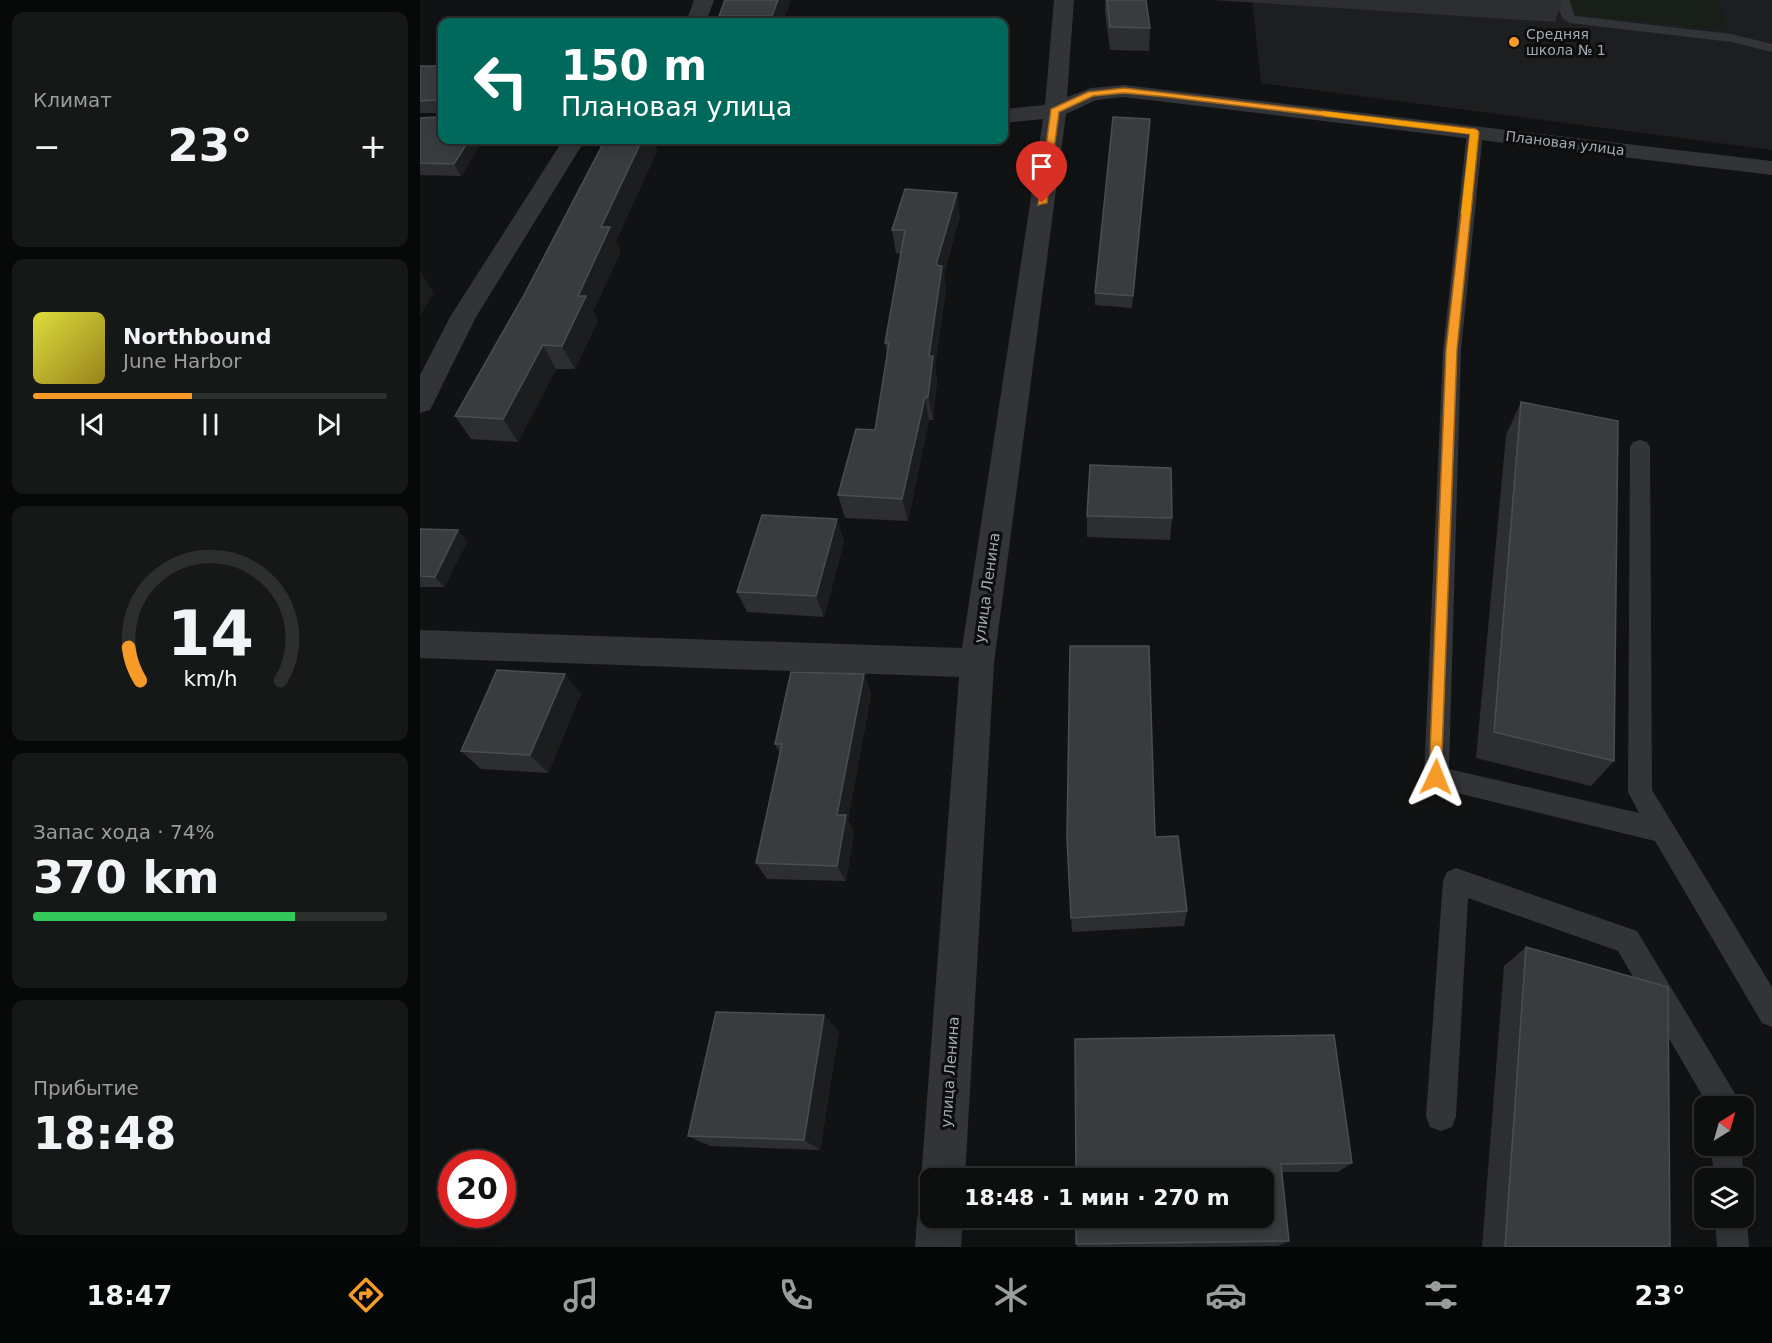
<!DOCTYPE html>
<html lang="ru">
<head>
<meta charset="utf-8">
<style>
  :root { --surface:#0d0e0e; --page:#161717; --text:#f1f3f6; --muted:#9a9c9e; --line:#2d2e2e; --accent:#f69b27 }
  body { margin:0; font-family:"DejaVu Sans",sans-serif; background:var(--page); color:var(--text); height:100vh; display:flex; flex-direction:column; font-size:22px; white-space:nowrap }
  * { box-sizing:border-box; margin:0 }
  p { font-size:20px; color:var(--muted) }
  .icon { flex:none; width:33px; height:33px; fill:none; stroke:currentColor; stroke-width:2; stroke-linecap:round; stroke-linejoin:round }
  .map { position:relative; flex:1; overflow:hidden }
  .details { display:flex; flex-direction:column; gap:12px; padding:12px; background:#070808; width:420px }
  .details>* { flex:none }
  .banner { position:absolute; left:18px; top:18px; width:570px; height:126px; border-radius:12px; box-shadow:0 3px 15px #0003,0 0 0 2px var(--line); background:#00695c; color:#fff; overflow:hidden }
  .needle { width:39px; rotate:37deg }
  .fabs { position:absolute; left:1274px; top:1096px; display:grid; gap:12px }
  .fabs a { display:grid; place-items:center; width:60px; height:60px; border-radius:12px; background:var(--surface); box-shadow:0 3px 15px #0003,0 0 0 2px var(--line); font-size:30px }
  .speed { position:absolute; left:18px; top:1150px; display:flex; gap:12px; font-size:30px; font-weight:700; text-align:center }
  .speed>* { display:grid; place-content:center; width:78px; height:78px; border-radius:50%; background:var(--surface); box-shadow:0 3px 15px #0003,0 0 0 2px var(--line); line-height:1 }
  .speed .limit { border:9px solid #d22; background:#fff; color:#111 }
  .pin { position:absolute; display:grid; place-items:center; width:51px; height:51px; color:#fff; margin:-62px -26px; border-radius:50% 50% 50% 0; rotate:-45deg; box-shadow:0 0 6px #0007 }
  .pin .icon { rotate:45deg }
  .me { position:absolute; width:66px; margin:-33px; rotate:2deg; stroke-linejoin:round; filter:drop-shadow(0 0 4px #0008) }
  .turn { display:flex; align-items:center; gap:21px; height:126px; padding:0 24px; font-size:27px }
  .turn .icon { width:78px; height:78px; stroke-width:2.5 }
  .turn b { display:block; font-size:42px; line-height:51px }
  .big { font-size:45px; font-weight:700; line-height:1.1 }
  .details .tile { flex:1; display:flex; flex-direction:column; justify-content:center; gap:9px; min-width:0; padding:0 21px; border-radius:12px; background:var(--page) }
  .details .dial { align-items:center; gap:0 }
  .dial svg { height:156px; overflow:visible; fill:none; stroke:var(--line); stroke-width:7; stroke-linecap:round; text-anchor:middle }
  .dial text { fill:var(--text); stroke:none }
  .song { display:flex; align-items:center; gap:18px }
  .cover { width:72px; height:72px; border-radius:9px; background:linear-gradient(135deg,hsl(60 70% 55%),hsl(50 70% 35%)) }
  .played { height:6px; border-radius:3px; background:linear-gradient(90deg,var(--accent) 45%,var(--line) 45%) }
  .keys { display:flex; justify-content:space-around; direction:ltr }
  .heat { display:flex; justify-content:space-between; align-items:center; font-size:33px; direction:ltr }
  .charge { height:9px; border-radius:4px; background:linear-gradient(90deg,#34c759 74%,var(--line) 0) }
  .trip { position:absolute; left:500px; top:1168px; width:354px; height:60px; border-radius:12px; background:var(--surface); box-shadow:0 3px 15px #0003,0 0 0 2px var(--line); font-weight:700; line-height:60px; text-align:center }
  .tabs { display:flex; height:96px; justify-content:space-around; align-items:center; background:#050606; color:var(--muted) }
  .tabs .icon { width:42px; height:42px }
  .tabs .active { color:var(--accent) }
  .tabs b { font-size:27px; color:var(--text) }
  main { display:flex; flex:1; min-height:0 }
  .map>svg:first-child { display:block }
  .built { fill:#1d1e20 }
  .green { fill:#181e18 }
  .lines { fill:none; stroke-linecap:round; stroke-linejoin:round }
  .lane { fill:#323438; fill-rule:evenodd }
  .street { fill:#323438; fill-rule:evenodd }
  .wall { fill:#2d2e31 }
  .shaded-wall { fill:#1c1d1f }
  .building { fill:#393c3f; stroke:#4a4d51; stroke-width:1.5 }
  .route { fill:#f69b27; stroke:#a06519; stroke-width:1.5 }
  .slow { fill:#f59e0b }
  .poi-dot { fill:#f69b27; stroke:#0d0d0e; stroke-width:2 }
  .labels { text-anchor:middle; stroke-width:6; stroke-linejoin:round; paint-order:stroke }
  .far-poi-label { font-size:14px; fill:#a2aab4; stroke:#0d0d0e; text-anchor:start }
  .far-street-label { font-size:14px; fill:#a2aab4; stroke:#0d0d0e }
  .street-label { font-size:15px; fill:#a2aab4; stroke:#0d0d0e }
</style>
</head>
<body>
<main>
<section class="details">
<div class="tile"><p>Климат</p>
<div class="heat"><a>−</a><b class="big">23°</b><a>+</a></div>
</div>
<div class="tile">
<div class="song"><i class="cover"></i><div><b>Northbound</b><p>June Harbor</p></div></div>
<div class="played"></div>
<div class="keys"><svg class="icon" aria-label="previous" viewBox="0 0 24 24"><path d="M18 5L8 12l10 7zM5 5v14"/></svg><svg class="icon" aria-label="pause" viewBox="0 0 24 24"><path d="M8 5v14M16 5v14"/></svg><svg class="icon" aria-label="next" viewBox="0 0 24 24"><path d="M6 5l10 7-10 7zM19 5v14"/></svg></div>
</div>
<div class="tile dial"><svg viewBox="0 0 100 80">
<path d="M14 69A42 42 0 1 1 86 69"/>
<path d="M14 69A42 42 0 0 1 8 52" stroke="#f69b27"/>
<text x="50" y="56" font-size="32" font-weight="700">14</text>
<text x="50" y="72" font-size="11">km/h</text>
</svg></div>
<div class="tile"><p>Запас хода · 74%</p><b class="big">370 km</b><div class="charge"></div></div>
<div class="tile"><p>Прибытие</p><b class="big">18:48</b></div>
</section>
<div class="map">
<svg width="1352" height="1247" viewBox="0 0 1352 1247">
  <rect width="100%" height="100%" fill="#111213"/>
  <!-- built -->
  <path class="built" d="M832,0H1352V150L841,83Z"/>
  <!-- green -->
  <path class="green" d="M1147,0H1299L1307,30L1149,14Z"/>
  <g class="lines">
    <!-- lane -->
    <g class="lane">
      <path d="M1135,0H1149L1155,16L1311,34L1352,44V52L1311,42L1150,23L1143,19Z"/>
      <path d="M1055,127L1063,132L1041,350L1029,769L1219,813L1208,792L1210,447L1213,442L1220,440L1227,442L1230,447L1232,790L1352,987V1027L1342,1023L1235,841L1016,788L1007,785L1004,777L1023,350L1047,132Z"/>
      <path d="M1036,868L1217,931L1314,1092L1319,1107H1289L1198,951L1048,898L1036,1116L1032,1127L1021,1131L1010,1127L1006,1116L1023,881L1027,872Z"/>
      <path d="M1291,1146H1321L1324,1179L1323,1182V1179H1294Z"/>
      <path d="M1323,1209L1327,1218L1329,1247H1297L1295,1218H1323Z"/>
    </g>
    <!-- street -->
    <g class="street">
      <path d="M274,0H294L286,22H266Z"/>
      <path d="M634,0H654L647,97L671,88L704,85L1352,161V175L704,97L676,100L646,114L574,663L545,1179H510V1196L501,1179L539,677L0,658V630L542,648L623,119L584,123V109L625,105Z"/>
      <path d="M143,140H165L56,317L10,410L0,413V375L30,317Z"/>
      <path d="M510,1199V1218H543L541,1247H495L497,1218L504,1202Z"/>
    </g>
  </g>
  <!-- wall -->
  <g class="wall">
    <path d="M305,0H371L363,22H301L299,16Z"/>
    <path d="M685,0H726L730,28L729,51L690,50L685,12Z"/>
    <path d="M792,0H1142L1135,22Z"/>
    <path d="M0,66H22V140H63L41,176L0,175V118L17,117V113H0Z"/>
    <path d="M730,119L712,308L675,305V293Z"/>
    <path d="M185,140H233L237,151L196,241L201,251L173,311L178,320L155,369H136L98,442L51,439L35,416L104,295Z"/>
    <path d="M540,216L524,274L526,289L515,366L517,380L513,420H509L488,521L425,518L418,495L455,430L467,353L465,343L481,254L476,253L472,230Z"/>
    <path d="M1101,402L1194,761L1171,786L1056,758L1086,435Z"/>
    <path d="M667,516L752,518L750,540L667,537Z"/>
    <path d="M0,529L38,530L47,542L24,587H0Z"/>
    <path d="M424,541L404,617L327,612L317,592Z"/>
    <path d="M444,674L451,694L428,820L434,832L426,881L347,879L336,863L360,754L355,744Z"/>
    <path d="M161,694L128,773L61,769L41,751Z"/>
    <path d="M647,838L767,911L764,926L652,932Z"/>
    <path d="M1106,947L1250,1247H1062L1084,966Z"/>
    <path d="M419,1031L400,1150L290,1146L268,1136Z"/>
    <path d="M655,1039L932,1163L918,1172H862L869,1241L858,1246L772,1247H657Z"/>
  </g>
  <!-- shaded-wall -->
  <g class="shaded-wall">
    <path d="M358,0H371L363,22H354L352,16Z"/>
    <path d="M730,119L729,131L712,308L713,296Z"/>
    <path d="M49,140H63L41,176L34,164Z"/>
    <path d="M222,140H233L237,151L196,241L201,251L173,311L178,320L155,369L142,346L158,296L181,227Z"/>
    <path d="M537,193L540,216L524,274L526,289L515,366L517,380L513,420L508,397L509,356L516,265Z"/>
    <path d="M0,271L14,293L0,316Z"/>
    <path d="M123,345L136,369L98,442L83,419Z"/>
    <path d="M505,397L509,420L488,521L482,499Z"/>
    <path d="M417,519L424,541L404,617L396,596Z"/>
    <path d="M38,530L47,542L24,587L15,577Z"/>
    <path d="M145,674L161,694L128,773L110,755Z"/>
    <path d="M444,674L451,694L428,820L434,832L426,881L417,866V815Z"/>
    <path d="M404,1015L419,1031L400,1150L384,1140Z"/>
  </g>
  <!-- building -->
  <g class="building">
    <path d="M305,0H358L352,16H299Z"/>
    <path d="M687,0H726L730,28L690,27Z"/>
    <path d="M0,66H22V140H49L34,164L0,163V118L17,117V100L0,101Z"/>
    <path d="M693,117L730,119L713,296L675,293Z"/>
    <path d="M185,140H222L181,227H190L158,296H166L142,346L123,345L83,419L35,416L104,295Z"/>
    <path d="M485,189L537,193L516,265L522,266L509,356H513L508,397H505L482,499L418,495L436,429L455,430L469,343H465L485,230H472Z"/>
    <path d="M1101,402L1198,421L1194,761L1074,732Z"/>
    <path d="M670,465L751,468L752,518L667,516Z"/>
    <path d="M342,515L417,519L396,596L317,592Z"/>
    <path d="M0,529L38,530L15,577L0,576Z"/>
    <path d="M650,646H729L735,837L758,836L767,911L651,918L647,838Z"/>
    <path d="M77,670L145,674L110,755L41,751Z"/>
    <path d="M371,672L444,674L417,815H426L417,866L336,863L362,744H355Z"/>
    <path d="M1106,947L1248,987L1250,1247H1085Z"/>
    <path d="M296,1012L404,1015L384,1140L268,1136Z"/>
    <path d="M914,1035L932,1163L861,1164L869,1241L656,1244V1218H843V1179H656L655,1039Z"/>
  </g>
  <!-- route -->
  <path class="route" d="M704,88L1055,129L1059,132L1037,350L1021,781H1011L1009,777L1026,350L1050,134L747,97L704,93L673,96L639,112L627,203L618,205L631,109L668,92Z"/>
  <!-- slow -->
  <path class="slow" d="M902,111L1058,130L1050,216L1041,214L1050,134L905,116L902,115Z"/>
  <!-- markers -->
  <circle class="poi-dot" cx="1094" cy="42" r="6"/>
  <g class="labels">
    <!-- far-poi labels -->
    <g class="far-poi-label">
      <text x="1106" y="39">Средняя<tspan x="1106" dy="16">школа № 1</tspan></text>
    </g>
    <!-- far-street labels -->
    <g class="far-street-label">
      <text transform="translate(1145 143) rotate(7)" y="5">Плановая улица</text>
    </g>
    <!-- street labels -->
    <g class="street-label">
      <text transform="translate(567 588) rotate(-82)" y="5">улица Ленина</text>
      <text transform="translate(530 1072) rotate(-86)" y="5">улица Ленина</text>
    </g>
  </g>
</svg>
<div class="fabs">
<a><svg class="needle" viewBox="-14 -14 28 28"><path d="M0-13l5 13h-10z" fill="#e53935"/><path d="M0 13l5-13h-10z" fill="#9a9c9e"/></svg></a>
<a><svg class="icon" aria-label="layers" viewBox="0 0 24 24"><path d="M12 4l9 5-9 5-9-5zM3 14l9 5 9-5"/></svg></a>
</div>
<div class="speed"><div class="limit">20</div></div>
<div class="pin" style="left:622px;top:203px;background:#d93025"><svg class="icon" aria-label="arrive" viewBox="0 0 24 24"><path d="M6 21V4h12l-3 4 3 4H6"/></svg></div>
<svg class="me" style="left:1016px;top:777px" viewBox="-20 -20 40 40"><path d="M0-17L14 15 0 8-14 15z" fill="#f69b27" stroke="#fff" stroke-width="4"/></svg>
<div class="trip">18:48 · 1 мин · 270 m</div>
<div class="banner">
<div class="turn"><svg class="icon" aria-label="left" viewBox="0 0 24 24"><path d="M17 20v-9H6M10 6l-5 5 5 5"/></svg><div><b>150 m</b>Плановая улица</div></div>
</div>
</div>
</main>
<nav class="tabs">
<b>18:47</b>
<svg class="icon active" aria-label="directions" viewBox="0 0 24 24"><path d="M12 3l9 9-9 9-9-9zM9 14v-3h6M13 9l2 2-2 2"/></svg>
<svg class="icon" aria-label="music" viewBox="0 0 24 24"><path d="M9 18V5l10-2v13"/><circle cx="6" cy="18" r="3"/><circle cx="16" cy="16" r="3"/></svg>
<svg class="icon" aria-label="phone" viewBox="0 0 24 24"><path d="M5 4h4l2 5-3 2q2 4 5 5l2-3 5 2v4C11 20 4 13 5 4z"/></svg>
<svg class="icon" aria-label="climate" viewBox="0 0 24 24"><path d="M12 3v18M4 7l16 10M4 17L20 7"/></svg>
<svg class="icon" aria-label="car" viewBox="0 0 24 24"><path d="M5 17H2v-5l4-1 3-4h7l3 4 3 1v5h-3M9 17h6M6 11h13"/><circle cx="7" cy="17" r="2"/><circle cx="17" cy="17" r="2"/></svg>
<svg class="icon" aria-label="filters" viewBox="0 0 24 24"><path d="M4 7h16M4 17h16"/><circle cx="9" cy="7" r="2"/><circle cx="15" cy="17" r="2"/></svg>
<b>23°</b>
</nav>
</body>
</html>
